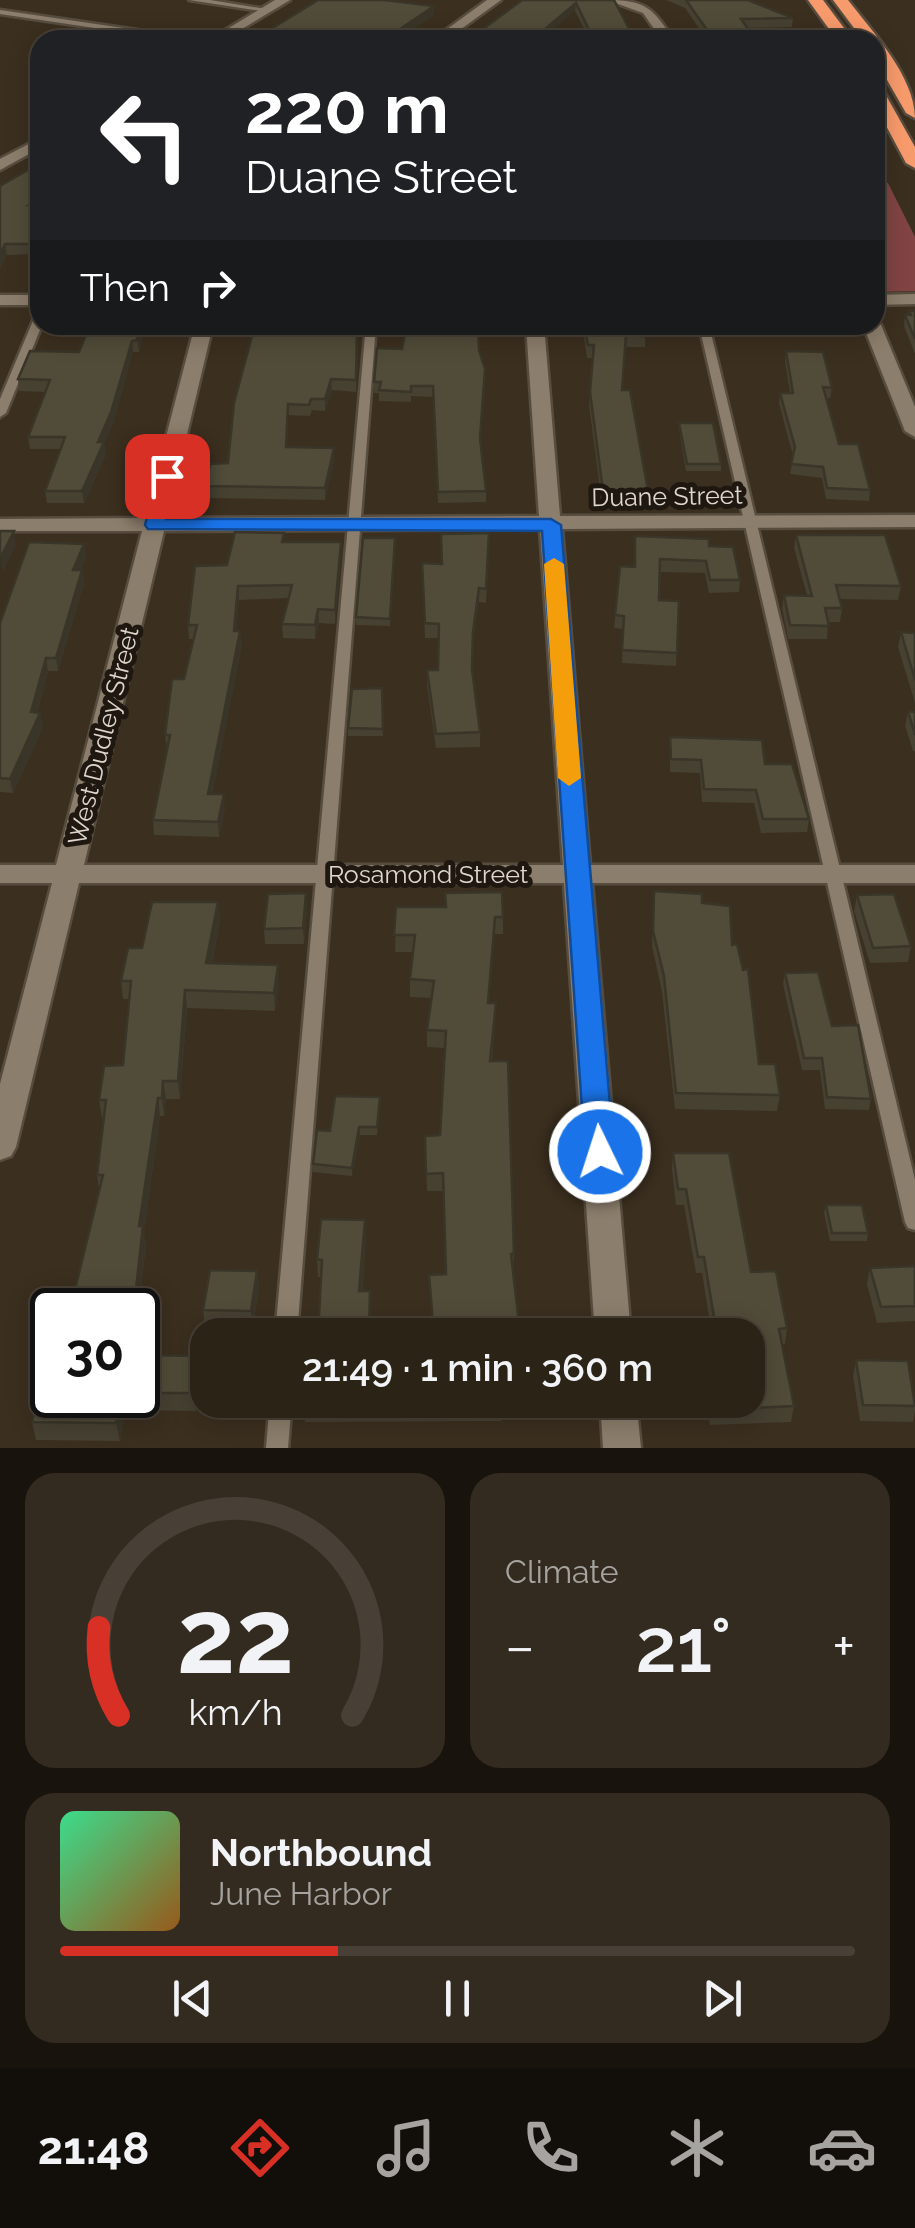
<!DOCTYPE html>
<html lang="en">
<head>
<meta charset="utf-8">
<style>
  :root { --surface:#2c2317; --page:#342b20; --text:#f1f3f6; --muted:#a6a4a1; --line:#484036; --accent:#d93025 }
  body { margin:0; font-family:Raleway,sans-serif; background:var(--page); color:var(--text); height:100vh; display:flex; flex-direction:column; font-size:38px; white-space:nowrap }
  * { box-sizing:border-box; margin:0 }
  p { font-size:32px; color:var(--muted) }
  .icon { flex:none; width:55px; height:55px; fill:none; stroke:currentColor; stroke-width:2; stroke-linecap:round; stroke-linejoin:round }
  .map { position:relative; height:1448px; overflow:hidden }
  .details { display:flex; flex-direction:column; gap:25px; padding:25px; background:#18130d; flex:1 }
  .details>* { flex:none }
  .banner { position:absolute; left:30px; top:30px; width:855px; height:305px; border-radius:30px; box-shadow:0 5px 25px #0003,0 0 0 2px var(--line); background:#202124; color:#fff; overflow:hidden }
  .speed { position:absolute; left:30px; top:1288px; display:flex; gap:20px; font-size:50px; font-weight:700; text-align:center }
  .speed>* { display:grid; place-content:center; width:130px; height:130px; border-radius:50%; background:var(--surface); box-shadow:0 5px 25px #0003,0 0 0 2px var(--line); line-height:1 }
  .speed .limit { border:5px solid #111; border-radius:15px; background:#fff; color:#111 }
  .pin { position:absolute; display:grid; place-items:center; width:85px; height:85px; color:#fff; margin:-42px; border-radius:20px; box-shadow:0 5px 15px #0006 }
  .me { position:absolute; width:110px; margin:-55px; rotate:356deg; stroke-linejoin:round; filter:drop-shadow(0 0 8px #0008) }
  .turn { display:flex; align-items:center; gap:35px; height:210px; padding:0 50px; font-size:45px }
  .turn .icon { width:130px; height:130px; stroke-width:2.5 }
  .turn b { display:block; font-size:70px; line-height:85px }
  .then { display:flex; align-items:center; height:95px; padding:0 50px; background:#0003; gap:20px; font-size:38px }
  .big { font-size:75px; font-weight:600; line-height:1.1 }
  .details .tile { flex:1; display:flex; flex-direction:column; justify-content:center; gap:15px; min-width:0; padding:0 35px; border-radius:30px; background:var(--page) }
  .details .dial { align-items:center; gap:0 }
  .dial svg { height:260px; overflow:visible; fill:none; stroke:var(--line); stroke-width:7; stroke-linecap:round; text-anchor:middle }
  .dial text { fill:var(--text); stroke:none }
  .song { display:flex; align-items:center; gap:30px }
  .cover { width:120px; height:120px; border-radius:15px; background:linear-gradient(135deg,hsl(150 70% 55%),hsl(30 70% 35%)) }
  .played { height:10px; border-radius:5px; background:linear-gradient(90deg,var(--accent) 35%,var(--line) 35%) }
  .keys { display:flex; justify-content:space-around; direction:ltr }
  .heat { display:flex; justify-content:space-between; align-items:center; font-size:55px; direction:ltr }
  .details .tiles { flex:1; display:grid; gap:25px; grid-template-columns:1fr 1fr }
  .tile:last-child { grid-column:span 2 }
  .trip { position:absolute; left:190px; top:1318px; width:575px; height:100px; border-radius:30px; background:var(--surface); box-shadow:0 5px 25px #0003,0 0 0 2px var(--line); font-weight:600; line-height:100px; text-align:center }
  .dock { display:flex; height:160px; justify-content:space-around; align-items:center; background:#120e09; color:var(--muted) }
  .dock .icon { width:70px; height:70px }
  .dock .current { color:var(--accent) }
  .dock b { font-size:45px; color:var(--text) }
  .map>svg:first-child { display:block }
  .green { fill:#814443 }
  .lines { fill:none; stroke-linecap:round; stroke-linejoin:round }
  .lane-casing { stroke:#574d3f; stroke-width:5 }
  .street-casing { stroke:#574d3f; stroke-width:5 }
  .secondary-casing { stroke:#574d3f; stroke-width:5 }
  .highway-casing { stroke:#574d3f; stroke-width:5 }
  .lane { fill:#8c7e6c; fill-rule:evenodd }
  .street { fill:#8c7e6c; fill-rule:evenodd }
  .secondary { fill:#8c7e6c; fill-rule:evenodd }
  .highway { fill:#f89b6c; fill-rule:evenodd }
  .wall { fill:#464131 }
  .shaded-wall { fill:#393528 }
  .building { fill:#514c39; stroke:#393528; stroke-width:2.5 }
  .route { fill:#1a73e8; stroke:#114b97; stroke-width:2.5 }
  .slow { fill:#f59e0b }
  .labels { text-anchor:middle; stroke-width:10; stroke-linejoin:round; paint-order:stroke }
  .street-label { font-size:25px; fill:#dfd7ce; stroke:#1e1811 }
</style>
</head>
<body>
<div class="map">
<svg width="915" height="1448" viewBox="0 0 915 1448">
  <rect width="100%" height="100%" fill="#3b2f1f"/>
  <!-- green -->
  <path class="green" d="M875,183H888L915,237V291L875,292Z"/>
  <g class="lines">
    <defs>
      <g id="lane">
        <path d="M189,0H210L272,10L268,12Z"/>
        <path d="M0,10L192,38L196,40H176L0,14Z"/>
        <path d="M40,313L42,325L6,413L0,417V399L35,316Z"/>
        <path d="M366,325H376L297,1335H275Z"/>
        <path d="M699,325H709L915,1180V1230L908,1228L905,1222Z"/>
        <path d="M270,1400H292L288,1448H266Z"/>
      </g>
      <g id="street">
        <path d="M487,0H501L446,40H432Z"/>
        <path d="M607,0C647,0 653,9 674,40H662L643,13Z"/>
        <path d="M915,294V304L875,305V295Z"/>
        <rect x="0" y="295" width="40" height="10"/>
        <path d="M875,320L881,325L915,407V437L905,431L863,325H875Z"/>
        <path d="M195,325H213L167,518L539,516L526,325H544L560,516L915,515V527L562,529L590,865H915V883H592L631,1335H595L564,883H79L16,1147L11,1156L0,1160V1084L52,883H0V865H56L142,531H0V519L145,518ZM540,529L563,865H84L164,531Z"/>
        <path d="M600,1400H636L641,1448H603Z"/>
      </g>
      <g id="secondary">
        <path d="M275,0H290L224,40H209Z"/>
        <path d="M40,138V148L0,170V159Z"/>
      </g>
      <g id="highway">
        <path d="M808,0H823L853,40H837Z"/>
        <path d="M833,0H848C872,31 915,77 915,118L906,113L875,59V40H863Z"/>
        <path d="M875,85L883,90L915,147V168L906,163L875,105Z"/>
      </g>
    </defs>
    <!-- lane casing -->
    <use href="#lane" class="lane-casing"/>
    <!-- street casing -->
    <use href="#street" class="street-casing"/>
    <!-- secondary casing -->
    <use href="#secondary" class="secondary-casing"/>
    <!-- highway casing -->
    <use href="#highway" class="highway-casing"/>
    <!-- lane -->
    <use href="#lane" class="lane"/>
    <!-- street -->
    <use href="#street" class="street"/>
    <!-- secondary -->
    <use href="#secondary" class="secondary"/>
    <!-- highway -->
    <use href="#highway" class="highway"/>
  </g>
  <!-- wall -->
  <g class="wall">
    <path d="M522,0H614L635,40H590L575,11Z"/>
    <path d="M666,0H748L793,18L792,27L747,28L756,40H707L685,8Z"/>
    <path d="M40,163V254L7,255L0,268V186Z"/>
    <path d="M909,311H915V354L904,326L905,315H908Z"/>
    <path d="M90,325H146L139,352H133L113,424L104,444L106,455L84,503H47L45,491L60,449H30L28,437L46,392L19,391L18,379L79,352Z"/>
    <path d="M358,325L356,392L332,390L325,411L312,410L310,416L288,415L287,447L334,448V460L325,500L207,498L206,486Z"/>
    <path d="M582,325H645V347H625L622,390L648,491L647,504H602L589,405L593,358H587Z"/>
    <path d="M402,349L480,441L486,491V502L438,503L433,397L411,396V402L379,401V393H374V382Z"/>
    <path d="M786,351L832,388L830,398H826L839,444L870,490L869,501L826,499L822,478L790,474L793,456L779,403L780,393H790L785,361Z"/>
    <path d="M679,423L721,464V471H686L679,430Z"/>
    <path d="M796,535L901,586L898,600L839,599L842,608L840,622H828L827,639H788L782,608L784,595H807L794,548Z"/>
    <path d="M285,542H341V556L335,624L319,623L315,639L283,638L282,624L289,598L239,600L236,631L242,645L212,794L225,809L219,837L154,835L153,820L167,749L165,735L184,679L194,639H189L188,625L227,565Z"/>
    <path d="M84,544L86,557L80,570H82L84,583L58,671H48L37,713H40L43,727L13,793L0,792V623Z"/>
    <path d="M395,545L390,626L356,625V617Z"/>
    <path d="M709,546L740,580L739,592L709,593L705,573L660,572L659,600L679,601L676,666L622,663L623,629L614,628L620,566L634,567Z"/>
    <path d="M489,547L486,603L479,602L472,646V670L480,732V747L436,748L427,685V670H438L439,638H425L422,563L441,564Z"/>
    <path d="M901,632L915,633V703L898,647Z"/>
    <path d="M382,688L383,736H348V728Z"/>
    <path d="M908,711L915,712V751H913L905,726Z"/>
    <path d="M670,737L765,764L809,819L807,832L761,833L754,803L702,802L700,773L670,772Z"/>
    <path d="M654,891L702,903L732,945L759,1064L780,1095L777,1111L675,1109L662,992L652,946Z"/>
    <path d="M306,893L307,909L304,944H265L264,929Z"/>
    <path d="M857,895L911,946L908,962L870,963L854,911Z"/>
    <path d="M218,902L220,920L212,963L279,983L275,1011L187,1008L180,1099H166L164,1116H160L144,1232L146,1244L139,1307L99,1189L97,1175L104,1118H102L99,1100L123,1065L129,999H123L121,981L142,948Z"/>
    <path d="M396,907L503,917V934H494L489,1003L495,1020L492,1061L514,1254L513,1272L519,1324V1335H433L429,1275L445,1274L443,1191H427L425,1136L440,1135L445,1048L427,1047V1030L431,998L410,997V979L413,952H395Z"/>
    <path d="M785,973L832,1026L871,1099L869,1110L825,1109L820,1070H802L783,984Z"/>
    <path d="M380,1097L377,1135H360L352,1176L313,1172V1164L330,1131Z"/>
    <path d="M673,1153L787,1328L785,1344H782L794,1406L791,1422L710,1425L706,1400H748V1335H712L702,1273H696L684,1205H676L672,1169Z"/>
    <path d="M826,1205L868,1233L867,1241H830L824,1213Z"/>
    <path d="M366,1237L362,1291H370V1335H318L321,1277H318L317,1259Z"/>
    <path d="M915,1266V1321L877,1323L867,1284L870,1268Z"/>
    <path d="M257,1271L259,1287L253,1327L205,1326L203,1310Z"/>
    <path d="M138,1355L202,1374L196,1411L125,1410L120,1441L36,1440L32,1422L52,1395H138Z"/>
    <path d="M856,1360L915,1399V1412L913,1422L860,1421L853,1376Z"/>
    <path d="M501,1400V1421L305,1422L304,1404Z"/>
  </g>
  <!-- shaded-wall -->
  <g class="shaded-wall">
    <path d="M576,3L575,11L541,40H532Z"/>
    <path d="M434,6V15L398,40H384Z"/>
    <path d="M5,244L7,255L0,268V254Z"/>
    <path d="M141,325H146L139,352L137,340Z"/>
    <path d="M132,341L133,352L113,424L104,444L106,455L84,503L82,491Z"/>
    <path d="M331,379L332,390L325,411V399Z"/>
    <path d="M334,448V460L325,500V488Z"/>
    <path d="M14,531L16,545L3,573L0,559Z"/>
    <path d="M341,542V556L335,624V610Z"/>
    <path d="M84,544L86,557L74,583L73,570Z"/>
    <path d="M82,570L84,583L58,671L56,658Z"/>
    <path d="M238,586L239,600L235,645L234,631Z"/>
    <path d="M479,588V602L472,646L473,632Z"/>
    <path d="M318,609L319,623L315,639V625Z"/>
    <path d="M240,631L242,645L210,808L208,794Z"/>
    <path d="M46,658L48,671L33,726L31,712Z"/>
    <path d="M40,713L43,727L13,793L10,779Z"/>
    <path d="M224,794L225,809L219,837L218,822Z"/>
    <path d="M306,893L307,909L304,944L303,928Z"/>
    <path d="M218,902L220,920L208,981L206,963Z"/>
    <path d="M278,965L279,983L275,1011L274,993Z"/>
    <path d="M185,990L187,1008L180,1099L178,1081Z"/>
    <path d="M163,1081L166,1099L164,1116L162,1098Z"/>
    <path d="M158,1098L160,1116L144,1232L146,1244L138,1315V1310H132L139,1226Z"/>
    <path d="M359,1127L360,1135L352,1176V1168Z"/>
    <path d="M365,1220L366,1237L360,1309L359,1291Z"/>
    <path d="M257,1271L259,1287L253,1327L251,1311Z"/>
    <path d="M199,1356L202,1374L196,1411L194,1393Z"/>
    <path d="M121,1395L125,1410L120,1441L116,1423Z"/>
  </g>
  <!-- building -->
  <g class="building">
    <path d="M318,0H384L434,6L384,40H253Z"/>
    <path d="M522,0H614L635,40H594L576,3L532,40H468Z"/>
    <path d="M686,0H748L793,18L741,19L756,40H714Z"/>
    <path d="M40,163V198L29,205H40V244H5L0,254V186Z"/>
    <path d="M909,311H915V339L905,315H911Z"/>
    <path d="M90,325H141L137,340L132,341L111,412L98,442H104L82,491H45L65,437H28L50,380L18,379L30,351L79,352Z"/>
    <path d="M255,325H357L356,380L331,379L325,399H311L309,405L288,404L286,447L334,448L325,488L206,486L210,464L228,463L234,403Z"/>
    <path d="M407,325H478L479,350L485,369L480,438L486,491L438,492L433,386H411V392L379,390L381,382H374L377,348L402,349Z"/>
    <path d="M584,325H645L646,335H626L622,390H630L648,491H603L590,392L594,345H588Z"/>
    <path d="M786,351L823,352L832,388L823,387L839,444H858L870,490L827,488L823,467L791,464L795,447L780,393H793Z"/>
    <path d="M679,423H713L721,464H687Z"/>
    <path d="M0,531H14L0,559Z"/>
    <path d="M235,532L284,533L282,542H341L335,610L318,609L315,625L282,624L292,585L238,586L234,631H240L208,794H224L218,822L153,820L170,735H165L172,679H184L197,625H188L195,566L227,565Z"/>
    <path d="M489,533L486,589L479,588L473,632L472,669L480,732L436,734L427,670H438L439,624L425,623L422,563L442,564L441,534Z"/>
    <path d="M796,535H885L901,586L836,585L842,608H825L829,626L790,625L784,595L812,596Z"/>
    <path d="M635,536L709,539V546L733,547L740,580H710L706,561L660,559L659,600L679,601L677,653L622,650L624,616L615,615L620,566L635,567Z"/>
    <path d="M363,538H395L390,619L356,617Z"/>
    <path d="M29,542L84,544L73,570H82L56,658H46L31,712L40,713L10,779L0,778V623Z"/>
    <path d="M901,632L915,633V680Z"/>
    <path d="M382,688L383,729L348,728L352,689Z"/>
    <path d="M908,711L915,712V735Z"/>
    <path d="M670,737L762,740L765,764H792L809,819H763L756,790L704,789L701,760L671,759Z"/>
    <path d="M654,891L702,894V903L730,906L732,945L737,944L743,970L748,969L759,1064H775L780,1095L676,1093L664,976L653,931Z"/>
    <path d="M502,892L503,917H495L488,1003H496L490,1061H508L514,1254H511L519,1324L500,1326V1335H434L429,1275L446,1274L443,1173L426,1174L425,1136L440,1135L446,1031L427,1030L434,981L410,979L415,935H394L396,907H446L445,893Z"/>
    <path d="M306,893L303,928L264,929L268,894Z"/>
    <path d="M894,894L911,946L873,948L857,895Z"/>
    <path d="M152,902H218L206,963L278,965L274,993L185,990L178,1081H163L162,1098H158L139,1226H143L136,1289L132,1310H70L103,1175H97L106,1100H99L104,1066L123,1065L131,981H121L128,948H142Z"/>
    <path d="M818,972L832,1026L858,1025L871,1099L827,1097L822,1058H804L785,973Z"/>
    <path d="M335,1096L380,1097L377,1127H359L352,1168L313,1164L317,1130L330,1131Z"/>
    <path d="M673,1153H729L751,1272L776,1271L787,1328L779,1329L794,1406L712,1410L711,1400H748V1335H717L704,1257H698L686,1189H678Z"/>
    <path d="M826,1205H862L868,1233H832Z"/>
    <path d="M321,1219L365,1220L359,1291H370L369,1335H318L322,1260L317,1259Z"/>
    <path d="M915,1266V1306L881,1307L870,1268Z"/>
    <path d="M210,1270L257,1271L251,1311L203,1310Z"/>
    <path d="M47,1354H52V1395H121L116,1423L32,1422Z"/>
    <path d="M138,1355L199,1356L194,1393H138Z"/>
    <path d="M856,1360L908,1361L915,1406L863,1405Z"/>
    <rect x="304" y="1400" width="197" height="4"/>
  </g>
  <!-- route -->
  <path class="route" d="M167,470L176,476L166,519H551L561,525L614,1152L610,1160L600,1164L589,1160L585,1152L542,531L148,529L145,525L158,476Z"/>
  <!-- slow -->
  <path class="slow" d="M554,558L564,564L581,778L569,786L558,778L544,564Z"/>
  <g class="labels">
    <!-- street labels -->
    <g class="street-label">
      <text transform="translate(667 496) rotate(-1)" y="9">Duane Street</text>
      <text transform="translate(103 736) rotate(-76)" y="9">West Dudley Street</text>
      <text x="428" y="883">Rosamond Street</text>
    </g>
  </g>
</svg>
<div class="speed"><div class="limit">30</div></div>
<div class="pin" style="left:167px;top:476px;background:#d93025"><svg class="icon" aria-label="arrive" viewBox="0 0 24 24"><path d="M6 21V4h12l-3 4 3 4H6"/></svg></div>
<svg class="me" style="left:600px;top:1152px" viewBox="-20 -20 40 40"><circle r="17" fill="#1a73e8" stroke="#fff" stroke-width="3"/><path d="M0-11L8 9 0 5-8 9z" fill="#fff"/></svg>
<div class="trip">21:49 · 1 min · 360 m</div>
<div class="banner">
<div class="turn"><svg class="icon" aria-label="left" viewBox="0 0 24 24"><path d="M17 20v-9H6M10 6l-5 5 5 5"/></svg><div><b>220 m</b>Duane Street</div></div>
<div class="then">Then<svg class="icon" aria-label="right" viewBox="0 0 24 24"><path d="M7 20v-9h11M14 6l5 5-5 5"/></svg></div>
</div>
</div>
<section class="details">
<div class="tiles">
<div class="tile dial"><svg viewBox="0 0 100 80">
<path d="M14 69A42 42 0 1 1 86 69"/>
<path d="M14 69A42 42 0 0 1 8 42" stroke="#d93025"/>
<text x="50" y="56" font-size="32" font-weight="700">22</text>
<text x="50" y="72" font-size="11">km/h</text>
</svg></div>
<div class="tile"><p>Climate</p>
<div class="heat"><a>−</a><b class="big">21°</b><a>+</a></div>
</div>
<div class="tile">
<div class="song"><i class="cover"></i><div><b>Northbound</b><p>June Harbor</p></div></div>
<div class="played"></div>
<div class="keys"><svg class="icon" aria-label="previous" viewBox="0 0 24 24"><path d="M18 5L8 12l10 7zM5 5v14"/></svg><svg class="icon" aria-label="pause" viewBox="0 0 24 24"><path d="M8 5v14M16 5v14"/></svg><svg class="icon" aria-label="next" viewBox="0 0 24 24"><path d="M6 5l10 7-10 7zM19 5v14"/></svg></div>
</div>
</div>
</section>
<nav class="dock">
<b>21:48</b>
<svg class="icon current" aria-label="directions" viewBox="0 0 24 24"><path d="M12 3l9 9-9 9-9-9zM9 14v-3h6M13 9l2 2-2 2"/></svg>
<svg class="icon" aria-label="music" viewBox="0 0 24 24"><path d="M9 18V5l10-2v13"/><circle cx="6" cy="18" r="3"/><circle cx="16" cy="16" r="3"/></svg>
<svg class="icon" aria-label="phone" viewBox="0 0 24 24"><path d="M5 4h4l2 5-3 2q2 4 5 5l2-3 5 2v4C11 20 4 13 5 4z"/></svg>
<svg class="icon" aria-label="climate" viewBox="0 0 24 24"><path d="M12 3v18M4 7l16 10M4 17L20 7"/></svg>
<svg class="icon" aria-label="car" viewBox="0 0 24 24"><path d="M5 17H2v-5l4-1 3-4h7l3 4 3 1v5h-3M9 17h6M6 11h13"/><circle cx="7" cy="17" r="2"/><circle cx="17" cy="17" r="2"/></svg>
</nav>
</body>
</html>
